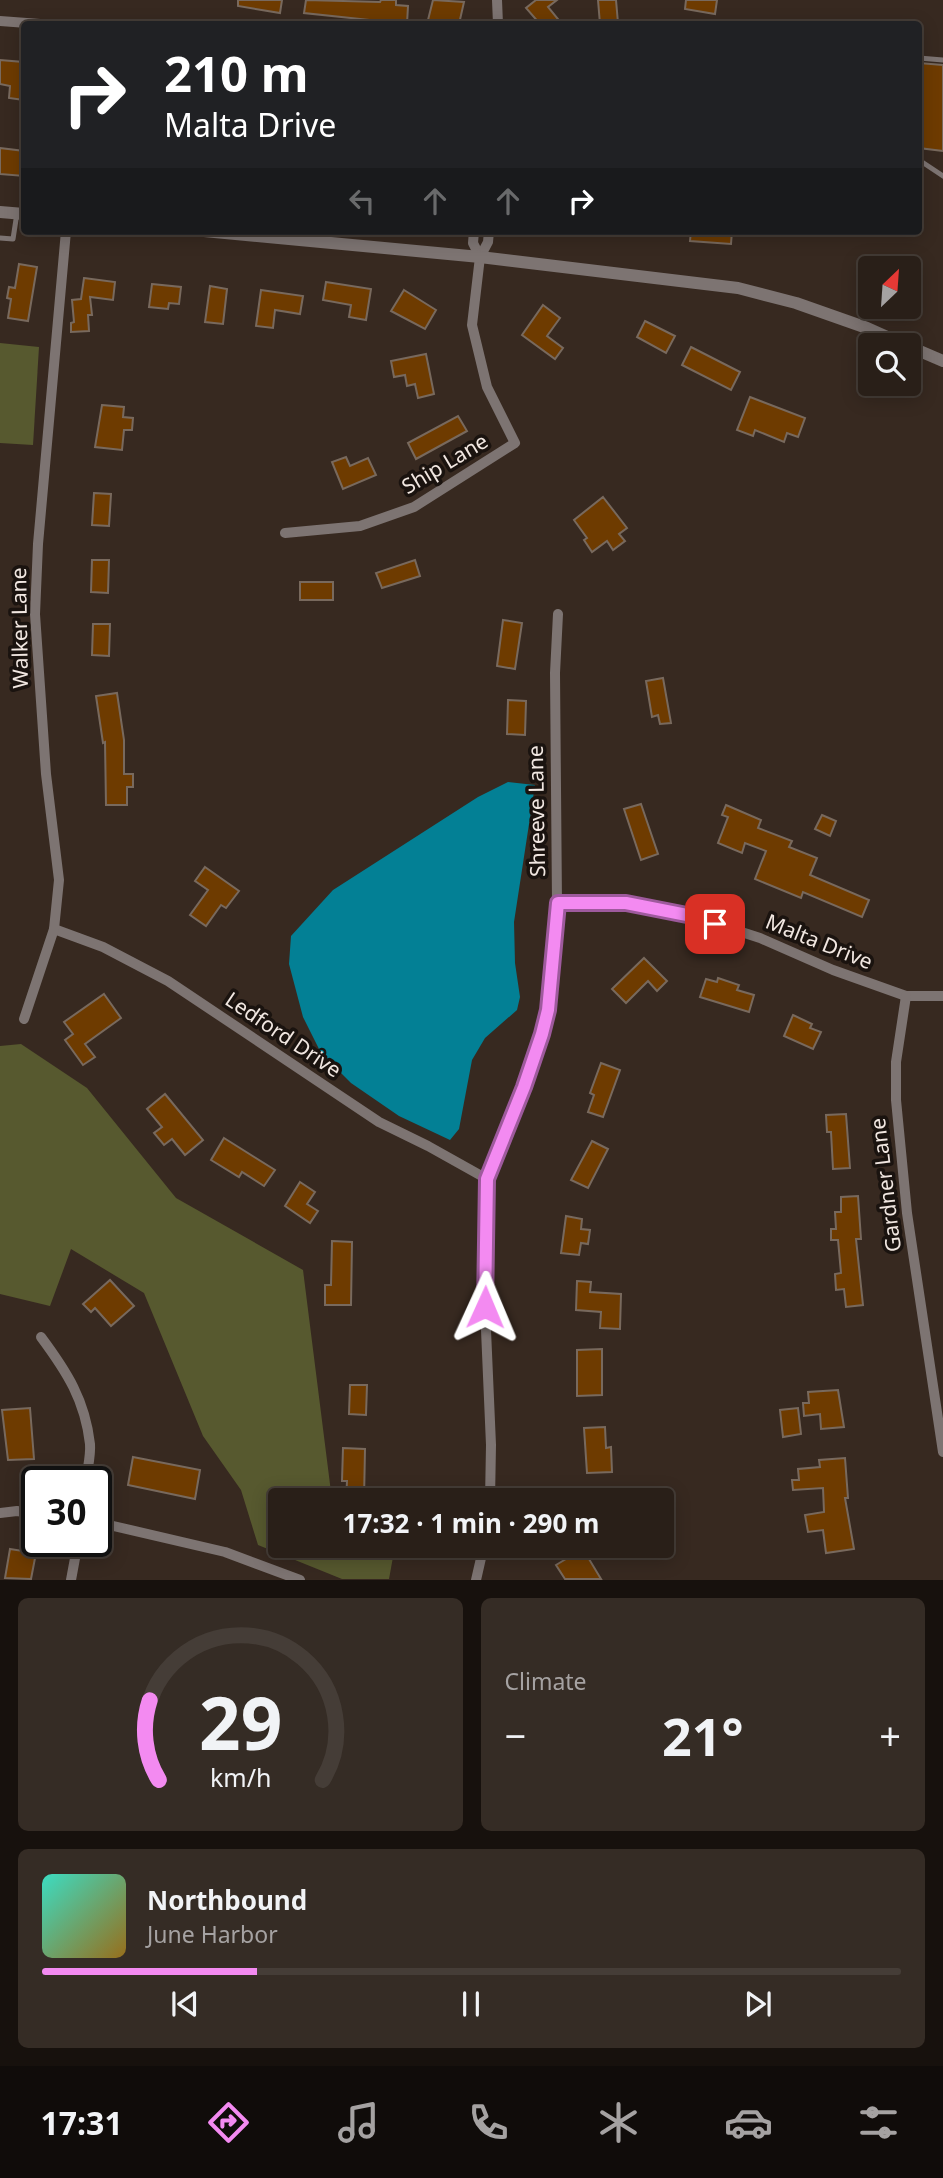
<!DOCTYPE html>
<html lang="en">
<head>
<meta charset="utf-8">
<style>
  :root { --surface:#291f18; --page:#352c25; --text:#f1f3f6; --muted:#a5a2a2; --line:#453d37; --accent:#f38af1 }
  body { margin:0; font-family:"Noto Sans",sans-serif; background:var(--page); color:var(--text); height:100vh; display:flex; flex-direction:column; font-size:26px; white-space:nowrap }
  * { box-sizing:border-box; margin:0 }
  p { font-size:23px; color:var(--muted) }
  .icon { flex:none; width:38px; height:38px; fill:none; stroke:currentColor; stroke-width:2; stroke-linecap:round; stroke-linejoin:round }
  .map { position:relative; height:1580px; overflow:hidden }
  .drawer { display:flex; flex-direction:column; gap:18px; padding:18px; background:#17110d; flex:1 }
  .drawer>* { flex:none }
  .banner { position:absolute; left:21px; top:21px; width:901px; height:214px; border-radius:7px; box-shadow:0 4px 18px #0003,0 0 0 2px var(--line); background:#202124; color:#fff; overflow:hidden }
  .needle { width:46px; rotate:25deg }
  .buttons { position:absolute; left:858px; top:256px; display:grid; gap:14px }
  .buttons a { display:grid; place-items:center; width:63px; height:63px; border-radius:7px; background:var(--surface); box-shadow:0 4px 18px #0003,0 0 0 2px var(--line); font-size:35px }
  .speed { position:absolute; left:21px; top:1466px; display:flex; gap:14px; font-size:35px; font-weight:700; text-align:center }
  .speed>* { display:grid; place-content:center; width:91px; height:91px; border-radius:50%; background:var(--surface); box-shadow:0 4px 18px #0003,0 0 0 2px var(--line); line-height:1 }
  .speed .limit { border:4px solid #111; border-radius:10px; background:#fff; color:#111 }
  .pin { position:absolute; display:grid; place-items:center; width:60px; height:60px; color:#fff; margin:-30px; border-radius:14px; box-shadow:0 4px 10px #0006 }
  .me { position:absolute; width:77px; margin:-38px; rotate:1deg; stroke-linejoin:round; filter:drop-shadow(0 0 5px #0008) }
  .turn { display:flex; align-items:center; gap:24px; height:147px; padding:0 28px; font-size:32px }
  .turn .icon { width:91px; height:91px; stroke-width:2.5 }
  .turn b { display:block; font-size:49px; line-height:60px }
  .lanes { display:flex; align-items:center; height:66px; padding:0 28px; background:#0003; justify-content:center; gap:35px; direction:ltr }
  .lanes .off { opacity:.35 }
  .big { font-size:52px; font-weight:700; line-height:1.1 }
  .drawer .card { flex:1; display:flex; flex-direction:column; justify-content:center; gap:10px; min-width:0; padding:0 24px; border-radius:10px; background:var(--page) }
  .drawer .dial { align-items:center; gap:0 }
  .dial svg { height:182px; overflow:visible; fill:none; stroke:var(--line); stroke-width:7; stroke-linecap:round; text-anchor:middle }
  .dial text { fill:var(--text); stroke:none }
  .song { display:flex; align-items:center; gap:21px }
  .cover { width:84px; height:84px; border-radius:10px; background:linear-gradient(135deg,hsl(170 70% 55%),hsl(40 70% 35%)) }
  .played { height:7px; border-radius:4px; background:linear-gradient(90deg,var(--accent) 25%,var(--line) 25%) }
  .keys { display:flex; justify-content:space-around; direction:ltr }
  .heat { display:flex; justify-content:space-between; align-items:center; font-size:38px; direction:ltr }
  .drawer .tiles { flex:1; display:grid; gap:18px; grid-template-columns:1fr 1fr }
  .card:last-child { grid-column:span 2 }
  .trip { position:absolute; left:268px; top:1488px; width:406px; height:70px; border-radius:7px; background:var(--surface); box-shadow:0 4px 18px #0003,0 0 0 2px var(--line); font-weight:700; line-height:70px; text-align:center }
  .dock { display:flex; height:112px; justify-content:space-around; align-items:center; background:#100c0a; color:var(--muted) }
  .dock .icon { width:49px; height:49px }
  .dock .on { color:var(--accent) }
  .dock b { font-size:32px; color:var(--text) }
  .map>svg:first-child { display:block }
  .green { fill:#57592f }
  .water { fill:#038095 }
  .building { fill:#6e3b00; stroke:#78695d; stroke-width:2 }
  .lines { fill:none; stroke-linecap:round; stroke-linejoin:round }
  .service { stroke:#7d7472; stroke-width:5 }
  .minor { stroke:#7d7472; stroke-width:10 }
  .tertiary { stroke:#7d7472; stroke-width:12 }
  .route-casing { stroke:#9e5a9d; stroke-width:18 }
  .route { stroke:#f38af1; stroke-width:12 }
  .labels { text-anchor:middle; stroke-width:7; stroke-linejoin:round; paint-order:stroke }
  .street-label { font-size:21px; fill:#f1e7e1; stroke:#1a130f }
</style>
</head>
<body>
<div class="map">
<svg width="943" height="1580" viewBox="0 0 943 1580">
  <rect width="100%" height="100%" fill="#372920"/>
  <!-- green -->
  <g class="green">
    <path d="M0,343L39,347L33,445L0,443Z"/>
    <path d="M21,1044L87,1088L176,1198L303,1270L332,1500H280V1545H376L393,1557L389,1579H342L258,1545L241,1490L203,1436L144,1293L71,1249L50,1306L0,1294V1046Z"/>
  </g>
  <!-- water -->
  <path class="water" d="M508,782L535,785L514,922L515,963L520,997L517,1010L485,1038L472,1060L459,1129L450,1140L399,1116L351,1083L321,1053L303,1017L289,964L291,936L333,890L478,797Z"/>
  <!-- building -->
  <g class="building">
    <path d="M238,0H282L280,13L238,6Z"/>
    <path d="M306,0L380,2L381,0H396V5L408,6L407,24L304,13Z"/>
    <path d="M433,0L464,2L459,24H427Z"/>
    <path d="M536,0H557L548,7L562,24H540L526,8Z"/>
    <path d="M598,0H616L618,23L600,24Z"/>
    <path d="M686,0H717L715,14L685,9Z"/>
    <path d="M0,60L23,62L21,79H24V100L9,98L10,86L0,84Z"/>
    <path d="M919,63L943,65V151L919,148Z"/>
    <path d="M0,148L24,151V176L0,174Z"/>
    <path d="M691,231H732L731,244L690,241Z"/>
    <path d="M19,264L37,267L28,321L8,318L11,299L7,298L9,287L15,288Z"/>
    <path d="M84,278L115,282L113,300L90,297L92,315H88L89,331L71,332V323L74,322L72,300L81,299Z"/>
    <path d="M326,282L371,289L366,320L349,317L351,305L323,300Z"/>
    <path d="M152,284L181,287L179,304L169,303L168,309L149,307Z"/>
    <path d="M210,286L227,289L223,324L205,322Z"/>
    <path d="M261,290L303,296L300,314L275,310L273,328L256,326Z"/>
    <path d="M404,290L436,310L425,329L391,311Z"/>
    <path d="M543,305L560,318L547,336L563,348L555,359L522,335Z"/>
    <path d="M645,321L675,336L666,353L637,337Z"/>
    <path d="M691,347L740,372L731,390L682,365Z"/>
    <path d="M426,354L434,394L418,398L415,384L407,386L405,375L394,377L391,361Z"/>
    <path d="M750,397L805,418L798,437L787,433L784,442L755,430L753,436L737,430Z"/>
    <path d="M102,405L124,407L123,417L133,418L132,430H124L122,450L95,447Z"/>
    <path d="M458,416L467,431L416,459L408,443Z"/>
    <path d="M346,457L350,466L368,458L376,475L343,489L332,462Z"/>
    <path d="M94,493L111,494L109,526L92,525Z"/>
    <path d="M603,497L627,528L619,534L625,541L613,550L607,541L592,552L584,540L587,538L574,520Z"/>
    <path d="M92,560H109L108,593L91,592Z"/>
    <path d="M415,560L420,576L382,588L376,573Z"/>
    <rect x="300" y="582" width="33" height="18"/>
    <path d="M503,620L522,623L515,669L497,666Z"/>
    <path d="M93,624H110L109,656L92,655Z"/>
    <path d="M663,678L671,723L660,724L658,715L652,717L646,681Z"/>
    <path d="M117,693L124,740V774H133V787H127V805H106L105,742L103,743L96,696Z"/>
    <path d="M508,700L526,701L525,735L507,734Z"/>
    <path d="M641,804L658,854L641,860L624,809Z"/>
    <path d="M726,805L761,820L758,828L792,841L789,847L817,858L810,875L869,900L862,917L803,892L801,898L755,879L766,851L745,843L742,853L718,843L728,817L722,815Z"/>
    <path d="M822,815L836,821L830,836L815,829Z"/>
    <path d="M205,867L239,891L226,908L221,905L206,926L190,915L208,890L195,881Z"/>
    <path d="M644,958L667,981L657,991L648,981L626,1003L612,989Z"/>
    <path d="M718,978L739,985L737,990L754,995L749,1012L700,997L706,979L717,982Z"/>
    <path d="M104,994L121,1018L85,1044L95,1057L83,1065L65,1040L73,1034L64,1022Z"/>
    <path d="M793,1015L812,1024L810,1028L821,1032L813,1049L784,1036Z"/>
    <path d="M601,1063L620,1070L603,1117L588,1112L594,1095L590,1093Z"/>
    <path d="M165,1094L203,1140L185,1155L172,1139L164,1145L154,1133L162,1127L147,1109Z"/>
    <path d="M846,1114L850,1168L833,1169L831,1132H827L826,1115Z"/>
    <path d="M224,1138L275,1170L264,1186L242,1172L239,1177L211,1160Z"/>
    <path d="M592,1141L608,1149L588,1188L571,1180Z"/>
    <path d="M300,1182L315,1192L307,1204L318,1211L310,1223L285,1206Z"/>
    <path d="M858,1196L861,1239H856L863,1305L846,1307L844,1289L836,1290L835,1274L841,1273L838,1240H831V1229H836L835,1212H841V1197Z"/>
    <path d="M566,1216L582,1219L581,1229L590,1230L588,1244L581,1243L579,1255L561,1253Z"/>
    <path d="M332,1241L352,1242L351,1305H325V1285H331Z"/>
    <path d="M110,1280L134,1306L111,1326L95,1308L91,1312L83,1304Z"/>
    <path d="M577,1281L591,1282L590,1292L621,1294L620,1329L600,1328L601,1312L576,1310Z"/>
    <path d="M602,1349V1395L577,1396V1350Z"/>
    <path d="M350,1385H367L366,1415L349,1414Z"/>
    <path d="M838,1390L844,1427L821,1429L820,1414L804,1416L803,1403H809L808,1392Z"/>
    <path d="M30,1408L34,1459L8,1460L2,1410Z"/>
    <path d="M798,1408L801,1434L783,1437L780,1410Z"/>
    <path d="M605,1427L606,1448L611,1447L612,1472L587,1473L584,1428Z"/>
    <path d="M343,1448L365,1449L364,1500H346L347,1481H342Z"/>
    <path d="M133,1457L200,1470L195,1499L128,1485Z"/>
    <path d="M845,1458L848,1498H845L854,1549L826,1553L823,1530L808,1532L805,1515L824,1512L823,1488L793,1490L792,1480H799L798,1469L820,1467L819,1460Z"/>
    <path d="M10,1549L36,1553L31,1579L5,1578Z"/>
    <path d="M576,1553L579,1558L586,1554L601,1579H565L556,1565Z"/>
  </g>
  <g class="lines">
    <!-- service -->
    <g class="service">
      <path d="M919,58L943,60"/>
      <path d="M919,160L943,176"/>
      <path d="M0,238L13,239L17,213"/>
    </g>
    <!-- minor -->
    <g class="minor">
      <path d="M497,0L498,24"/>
      <path d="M0,21L40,24"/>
      <path d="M474,231L473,243L480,257"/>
      <path d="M285,533L360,526L414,507L515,443L487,387L472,325L480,257L488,242L489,231"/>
      <path d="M557,903H626L692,916L760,938L833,970L906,996H943"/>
      <path d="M54,929L103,947L168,981L379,1122L428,1146L487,1179"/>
      <path d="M906,996L896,1062V1100L907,1213L943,1452"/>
      <path d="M24,1019L54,929L59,880L46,774L35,614L38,544L66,231"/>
      <path d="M41,1337C67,1372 85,1400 90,1444C91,1456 87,1470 86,1482"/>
      <path d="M490,1500L491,1445L485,1307L487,1179L524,1088L548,1010L557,903L555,673L558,614"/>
      <path d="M0,1513L17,1511L37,1514"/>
      <path d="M96,1522L225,1552L300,1580"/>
      <path d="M71,1580L78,1542"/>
      <path d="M476,1580L484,1545"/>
    </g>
    <!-- tertiary -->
    <g class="tertiary">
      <path d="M0,212L24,214"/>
      <path d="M204,231L480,257L738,288L796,303L867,328L905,345"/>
      <path d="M908,346L943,361"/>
    </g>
  </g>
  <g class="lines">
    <defs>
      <path id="route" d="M485,1307L487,1179L524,1087L542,1034L548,1010L558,903H626L692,916L715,924"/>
    </defs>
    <!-- route casing -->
    <use href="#route" class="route-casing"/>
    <!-- route -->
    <use href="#route" class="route"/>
  </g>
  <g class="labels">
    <!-- street labels -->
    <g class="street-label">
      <text transform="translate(445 464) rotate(-31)" y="7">Ship Lane</text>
      <text transform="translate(20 628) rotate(-91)" y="7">Walker Lane</text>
      <text transform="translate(537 811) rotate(-91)" y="7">Shreeve Lane</text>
      <text transform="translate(819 942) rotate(22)" y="7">Malta Drive</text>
      <text transform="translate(283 1035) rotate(34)" y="7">Ledford Drive</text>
      <text transform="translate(886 1185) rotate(-97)" y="7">Gardner Lane</text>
    </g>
  </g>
</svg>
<div class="buttons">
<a><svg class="needle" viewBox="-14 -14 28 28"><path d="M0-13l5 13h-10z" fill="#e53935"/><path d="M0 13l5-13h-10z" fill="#a5a2a2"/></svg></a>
<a><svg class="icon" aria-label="search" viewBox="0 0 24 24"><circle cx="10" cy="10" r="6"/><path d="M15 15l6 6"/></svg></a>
</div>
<div class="speed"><div class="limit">30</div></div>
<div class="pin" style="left:715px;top:924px;background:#d93025"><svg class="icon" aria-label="arrive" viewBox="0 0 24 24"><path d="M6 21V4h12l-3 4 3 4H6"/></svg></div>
<svg class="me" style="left:485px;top:1307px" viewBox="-20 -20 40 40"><path d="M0-17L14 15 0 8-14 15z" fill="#f38af1" stroke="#fff" stroke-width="4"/></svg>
<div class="trip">17:32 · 1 min · 290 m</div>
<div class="banner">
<div class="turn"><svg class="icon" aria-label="right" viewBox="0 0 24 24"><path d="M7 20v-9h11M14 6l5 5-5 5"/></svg><div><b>210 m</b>Malta Drive</div></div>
<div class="lanes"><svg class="icon off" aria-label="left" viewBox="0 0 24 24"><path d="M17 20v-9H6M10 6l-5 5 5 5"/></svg><svg class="icon off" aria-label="ahead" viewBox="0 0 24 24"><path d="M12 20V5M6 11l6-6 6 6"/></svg><svg class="icon off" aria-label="ahead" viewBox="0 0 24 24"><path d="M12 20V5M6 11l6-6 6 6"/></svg><svg class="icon" aria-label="right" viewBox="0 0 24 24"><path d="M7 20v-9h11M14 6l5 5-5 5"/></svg></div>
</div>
</div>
<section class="drawer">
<div class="tiles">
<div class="card dial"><svg viewBox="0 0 100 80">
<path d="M14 69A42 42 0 1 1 86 69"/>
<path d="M14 69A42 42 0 0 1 10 34" stroke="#f38af1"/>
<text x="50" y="56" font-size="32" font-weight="700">29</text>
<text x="50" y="72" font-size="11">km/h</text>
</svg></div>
<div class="card"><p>Climate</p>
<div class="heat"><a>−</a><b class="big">21°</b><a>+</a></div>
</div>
<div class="card">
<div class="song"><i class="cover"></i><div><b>Northbound</b><p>June Harbor</p></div></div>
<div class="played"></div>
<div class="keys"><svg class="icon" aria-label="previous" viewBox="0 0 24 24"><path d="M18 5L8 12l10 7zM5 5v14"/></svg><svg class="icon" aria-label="pause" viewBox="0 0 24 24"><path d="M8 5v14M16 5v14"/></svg><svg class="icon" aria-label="next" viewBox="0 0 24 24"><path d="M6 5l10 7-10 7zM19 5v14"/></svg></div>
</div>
</div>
</section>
<nav class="dock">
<b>17:31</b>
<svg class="icon on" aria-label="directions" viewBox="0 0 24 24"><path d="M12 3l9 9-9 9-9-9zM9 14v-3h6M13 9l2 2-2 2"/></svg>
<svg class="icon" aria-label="music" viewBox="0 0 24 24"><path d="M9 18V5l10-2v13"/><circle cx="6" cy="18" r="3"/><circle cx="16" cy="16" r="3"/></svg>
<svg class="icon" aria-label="phone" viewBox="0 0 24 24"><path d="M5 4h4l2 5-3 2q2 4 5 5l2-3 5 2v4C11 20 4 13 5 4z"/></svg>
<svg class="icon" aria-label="climate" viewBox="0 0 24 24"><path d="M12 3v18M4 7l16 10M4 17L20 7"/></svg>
<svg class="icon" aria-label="car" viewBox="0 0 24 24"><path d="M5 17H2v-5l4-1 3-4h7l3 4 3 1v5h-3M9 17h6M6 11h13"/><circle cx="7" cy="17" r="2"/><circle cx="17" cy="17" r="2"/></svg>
<svg class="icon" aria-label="filters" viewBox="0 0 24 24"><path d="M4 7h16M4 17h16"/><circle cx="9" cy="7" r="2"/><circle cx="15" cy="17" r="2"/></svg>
</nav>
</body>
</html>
